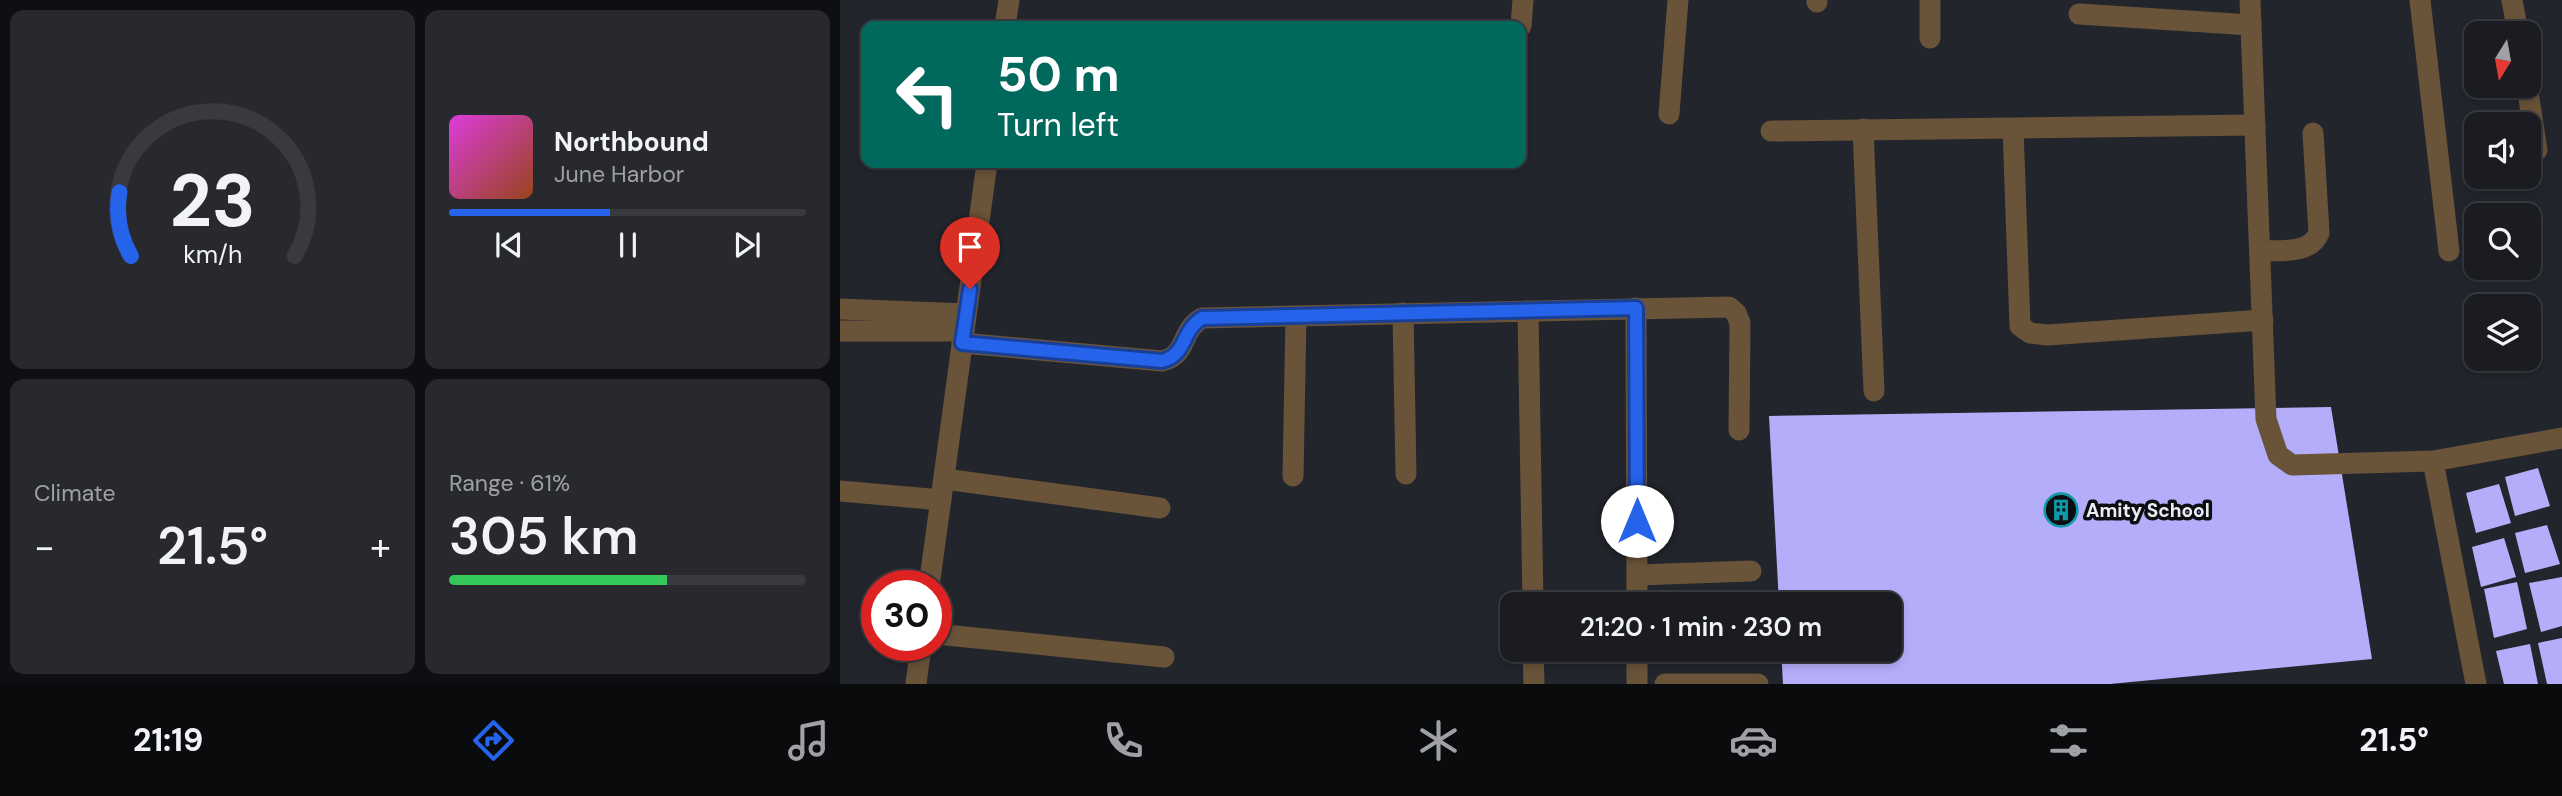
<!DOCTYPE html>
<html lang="en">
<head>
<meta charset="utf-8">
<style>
  :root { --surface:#1a1c21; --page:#27292e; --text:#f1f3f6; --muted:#9fa1a5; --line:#383a3f; --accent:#2563eb }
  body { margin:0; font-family:"DM Sans",sans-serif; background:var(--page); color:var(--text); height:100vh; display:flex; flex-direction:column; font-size:26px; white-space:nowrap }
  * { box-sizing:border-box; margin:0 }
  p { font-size:23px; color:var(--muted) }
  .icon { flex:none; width:38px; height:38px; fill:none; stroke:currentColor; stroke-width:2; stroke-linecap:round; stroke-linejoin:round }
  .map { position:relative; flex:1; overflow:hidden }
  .side { display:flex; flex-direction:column; gap:10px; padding:10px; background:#0e0f12; width:840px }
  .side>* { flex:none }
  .top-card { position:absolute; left:21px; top:21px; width:665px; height:147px; border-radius:14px; box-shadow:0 4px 10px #0003,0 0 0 2px var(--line); background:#00695c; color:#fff; overflow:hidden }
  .needle { width:46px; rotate:191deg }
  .buttons { position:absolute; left:1624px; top:21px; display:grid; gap:14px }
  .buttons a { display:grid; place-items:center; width:77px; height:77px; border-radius:14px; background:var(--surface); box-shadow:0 4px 10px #0003,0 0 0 2px var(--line); font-size:35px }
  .speed { position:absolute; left:21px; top:570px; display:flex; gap:14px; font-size:35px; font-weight:700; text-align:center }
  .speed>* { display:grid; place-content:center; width:91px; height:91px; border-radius:50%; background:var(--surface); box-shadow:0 4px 10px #0003,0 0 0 2px var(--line); line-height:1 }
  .speed .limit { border:10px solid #d22; background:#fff; color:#111 }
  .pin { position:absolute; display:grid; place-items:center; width:60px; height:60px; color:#fff; margin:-72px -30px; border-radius:50% 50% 50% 0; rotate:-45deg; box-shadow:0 0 7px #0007 }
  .pin .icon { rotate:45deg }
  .me { position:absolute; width:77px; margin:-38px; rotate:0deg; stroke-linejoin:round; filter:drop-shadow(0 0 5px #0008) }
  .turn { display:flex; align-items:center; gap:24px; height:147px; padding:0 21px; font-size:32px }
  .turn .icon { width:91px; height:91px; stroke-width:2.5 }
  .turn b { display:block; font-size:49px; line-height:60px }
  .big { font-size:52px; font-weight:600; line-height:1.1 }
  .side .widget { flex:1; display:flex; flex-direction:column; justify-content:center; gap:10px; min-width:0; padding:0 24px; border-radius:14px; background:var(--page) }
  .side .dial { align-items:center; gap:0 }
  .dial svg { height:182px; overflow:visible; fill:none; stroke:var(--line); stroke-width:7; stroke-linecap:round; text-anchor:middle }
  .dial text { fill:var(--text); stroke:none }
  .song { display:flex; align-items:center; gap:21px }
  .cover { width:84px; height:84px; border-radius:10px; background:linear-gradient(135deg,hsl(300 70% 55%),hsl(20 70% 35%)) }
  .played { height:7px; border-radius:4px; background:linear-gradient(90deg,var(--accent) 45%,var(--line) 45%) }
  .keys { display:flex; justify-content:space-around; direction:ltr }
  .heat { display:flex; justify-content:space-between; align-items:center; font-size:38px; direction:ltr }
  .charge { height:10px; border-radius:5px; background:linear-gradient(90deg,#34c759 61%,var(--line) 0) }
  .side .tiles { flex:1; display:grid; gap:10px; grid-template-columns:repeat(2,1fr) }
  .trip { position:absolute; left:660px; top:592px; width:402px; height:70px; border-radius:14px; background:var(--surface); box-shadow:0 4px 10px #0003,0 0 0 2px var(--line); font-weight:600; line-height:70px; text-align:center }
  .tabs { display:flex; height:112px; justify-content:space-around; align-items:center; background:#0a0b0d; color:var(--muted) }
  .tabs .icon { width:49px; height:49px }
  .tabs .selected { color:var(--accent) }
  .tabs b { font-size:32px; color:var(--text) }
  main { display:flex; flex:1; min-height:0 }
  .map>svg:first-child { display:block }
  .building { fill:#b4aefa }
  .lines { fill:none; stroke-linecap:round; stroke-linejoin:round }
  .minor { stroke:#695339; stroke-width:21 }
  .route-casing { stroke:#184099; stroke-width:18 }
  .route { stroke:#2563eb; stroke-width:12 }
  .labels { text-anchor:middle; stroke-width:7; stroke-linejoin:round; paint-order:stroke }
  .poi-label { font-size:19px; font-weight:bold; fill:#ebedf2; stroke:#0d0e11; text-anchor:start }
</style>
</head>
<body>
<main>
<section class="side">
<div class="tiles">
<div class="widget dial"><svg viewBox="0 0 100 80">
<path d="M14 69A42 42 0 1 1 86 69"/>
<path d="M14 69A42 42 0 0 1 9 41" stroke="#2563eb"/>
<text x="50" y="56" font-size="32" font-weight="700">23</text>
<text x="50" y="72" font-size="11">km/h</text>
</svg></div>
<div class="widget">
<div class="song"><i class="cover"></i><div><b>Northbound</b><p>June Harbor</p></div></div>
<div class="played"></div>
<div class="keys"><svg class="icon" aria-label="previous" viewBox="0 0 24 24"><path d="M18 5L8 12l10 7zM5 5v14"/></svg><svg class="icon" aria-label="pause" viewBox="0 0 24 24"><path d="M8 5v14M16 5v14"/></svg><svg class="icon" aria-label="next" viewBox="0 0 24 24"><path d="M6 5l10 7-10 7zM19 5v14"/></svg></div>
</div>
<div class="widget"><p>Climate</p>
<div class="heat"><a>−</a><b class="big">21.5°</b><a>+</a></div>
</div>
<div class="widget"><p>Range · 61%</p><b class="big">305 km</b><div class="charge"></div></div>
</div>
</section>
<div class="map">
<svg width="1722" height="684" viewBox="0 0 1722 684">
  <rect width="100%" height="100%" fill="#22252c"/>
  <!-- building -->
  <g class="building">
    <path d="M1491,407L1532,659L1270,684H943L941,649H1050V604H939L929,416Z"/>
    <path d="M1698,468L1710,506L1675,516L1665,477Z"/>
    <path d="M1659,484L1671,523L1636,533L1626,493Z"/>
    <path d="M1707,525L1720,564L1685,573L1675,533Z"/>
    <path d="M1664,538L1676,577L1641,587L1632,547Z"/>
    <path d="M1722,577V626L1701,632L1689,583Z"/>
    <path d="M1677,582L1687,629L1654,638L1644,589Z"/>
    <path d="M1722,638V684H1707L1698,643Z"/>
    <path d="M1690,644L1698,684H1664L1656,651Z"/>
  </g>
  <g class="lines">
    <!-- minor -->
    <g class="minor">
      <path d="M1410,0L1426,419L1438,455L1452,465L1593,461"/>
      <path d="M1580,0L1609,251"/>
      <path d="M1672,0L1678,33"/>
      <path d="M977,2V0"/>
      <path d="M1239,14L1411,25"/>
      <path d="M165,26L169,0"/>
      <path d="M681,26L683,0"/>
      <path d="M1090,38V0"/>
      <path d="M1687,86L1697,150"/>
      <path d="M829,114L838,0"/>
      <path d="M1173,128L1180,326L1190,333L1207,335L1423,320"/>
      <path d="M1023,129L1034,391"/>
      <path d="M931,131L1415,125"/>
      <path d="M1420,251C1440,250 1470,255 1479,233L1473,133"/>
      <path d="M796,308L797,604"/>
      <path d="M0,309L126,314"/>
      <path d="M688,311L693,604"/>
      <path d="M563,313L566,474"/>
      <path d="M0,331H124"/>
      <path d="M122,343L322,361C349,354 339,332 362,318L889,307L896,313L900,323L899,430"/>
      <path d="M453,476L456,316"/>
      <path d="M104,479L320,508"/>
      <path d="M0,491L101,500"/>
      <path d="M797,575L911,571"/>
      <path d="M89,586L147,163"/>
      <path d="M96,634L324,657"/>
      <path d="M693,649L694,684"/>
      <path d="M797,649V684"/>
      <path d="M76,684L81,646"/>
      <path d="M825,684H918"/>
      <path d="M1636,684L1593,461L1722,438"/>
    </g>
  </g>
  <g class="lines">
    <defs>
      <path id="route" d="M130,289L122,343L322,361C347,355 341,331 362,318L796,308L797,521"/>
    </defs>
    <!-- route casing -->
    <use href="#route" class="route-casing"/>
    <!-- route -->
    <use href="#route" class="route"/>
  </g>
  <!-- icons -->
  <defs>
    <symbol id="building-ring" viewBox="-11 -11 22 22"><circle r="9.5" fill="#0d0e11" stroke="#0f9aa8" stroke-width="1.5"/><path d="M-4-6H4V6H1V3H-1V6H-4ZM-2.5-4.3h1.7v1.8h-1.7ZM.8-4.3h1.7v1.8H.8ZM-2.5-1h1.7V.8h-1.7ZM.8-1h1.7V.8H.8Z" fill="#0f9aa8"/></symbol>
  </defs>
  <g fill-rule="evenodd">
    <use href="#building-ring" x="1202" y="491" width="38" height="38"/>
  </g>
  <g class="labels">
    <!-- poi labels -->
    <g class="poi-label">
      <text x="1246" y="517">Amity School</text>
    </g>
  </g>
</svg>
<div class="buttons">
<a><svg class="needle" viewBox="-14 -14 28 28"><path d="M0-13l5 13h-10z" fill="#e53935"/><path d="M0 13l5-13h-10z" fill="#9fa1a5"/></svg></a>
<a><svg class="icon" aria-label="sound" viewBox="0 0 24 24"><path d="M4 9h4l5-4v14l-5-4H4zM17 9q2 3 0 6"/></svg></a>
<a><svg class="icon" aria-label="search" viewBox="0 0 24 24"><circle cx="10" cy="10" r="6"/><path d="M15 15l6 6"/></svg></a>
<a><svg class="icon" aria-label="layers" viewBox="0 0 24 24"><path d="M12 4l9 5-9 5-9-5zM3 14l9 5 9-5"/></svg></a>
</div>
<div class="speed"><div class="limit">30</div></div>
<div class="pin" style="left:130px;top:289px;background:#d93025"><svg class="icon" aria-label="arrive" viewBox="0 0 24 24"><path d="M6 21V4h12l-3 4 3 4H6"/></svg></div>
<svg class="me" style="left:797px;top:521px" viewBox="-20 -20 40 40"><circle r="19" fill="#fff"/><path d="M0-13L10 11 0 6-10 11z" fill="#2563eb"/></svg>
<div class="trip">21:20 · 1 min · 230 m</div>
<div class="top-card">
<div class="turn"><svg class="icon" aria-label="left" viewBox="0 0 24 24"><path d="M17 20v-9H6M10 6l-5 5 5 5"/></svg><div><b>50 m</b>Turn left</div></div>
</div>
</div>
</main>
<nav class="tabs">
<b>21:19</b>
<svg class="icon selected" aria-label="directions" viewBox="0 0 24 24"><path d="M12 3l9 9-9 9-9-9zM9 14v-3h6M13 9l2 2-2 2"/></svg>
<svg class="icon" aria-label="music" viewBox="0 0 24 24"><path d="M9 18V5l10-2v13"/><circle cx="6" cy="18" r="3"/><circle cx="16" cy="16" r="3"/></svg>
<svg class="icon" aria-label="phone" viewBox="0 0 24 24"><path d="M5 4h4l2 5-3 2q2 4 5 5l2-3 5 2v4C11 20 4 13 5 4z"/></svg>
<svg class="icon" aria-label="climate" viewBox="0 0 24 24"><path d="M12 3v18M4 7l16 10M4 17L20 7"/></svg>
<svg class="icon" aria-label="car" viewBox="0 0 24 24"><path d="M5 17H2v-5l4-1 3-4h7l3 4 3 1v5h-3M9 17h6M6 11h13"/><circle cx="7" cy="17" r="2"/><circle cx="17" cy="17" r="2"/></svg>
<svg class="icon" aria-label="filters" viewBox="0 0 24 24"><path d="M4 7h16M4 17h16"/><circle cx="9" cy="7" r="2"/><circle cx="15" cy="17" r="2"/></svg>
<b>21.5°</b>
</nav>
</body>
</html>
